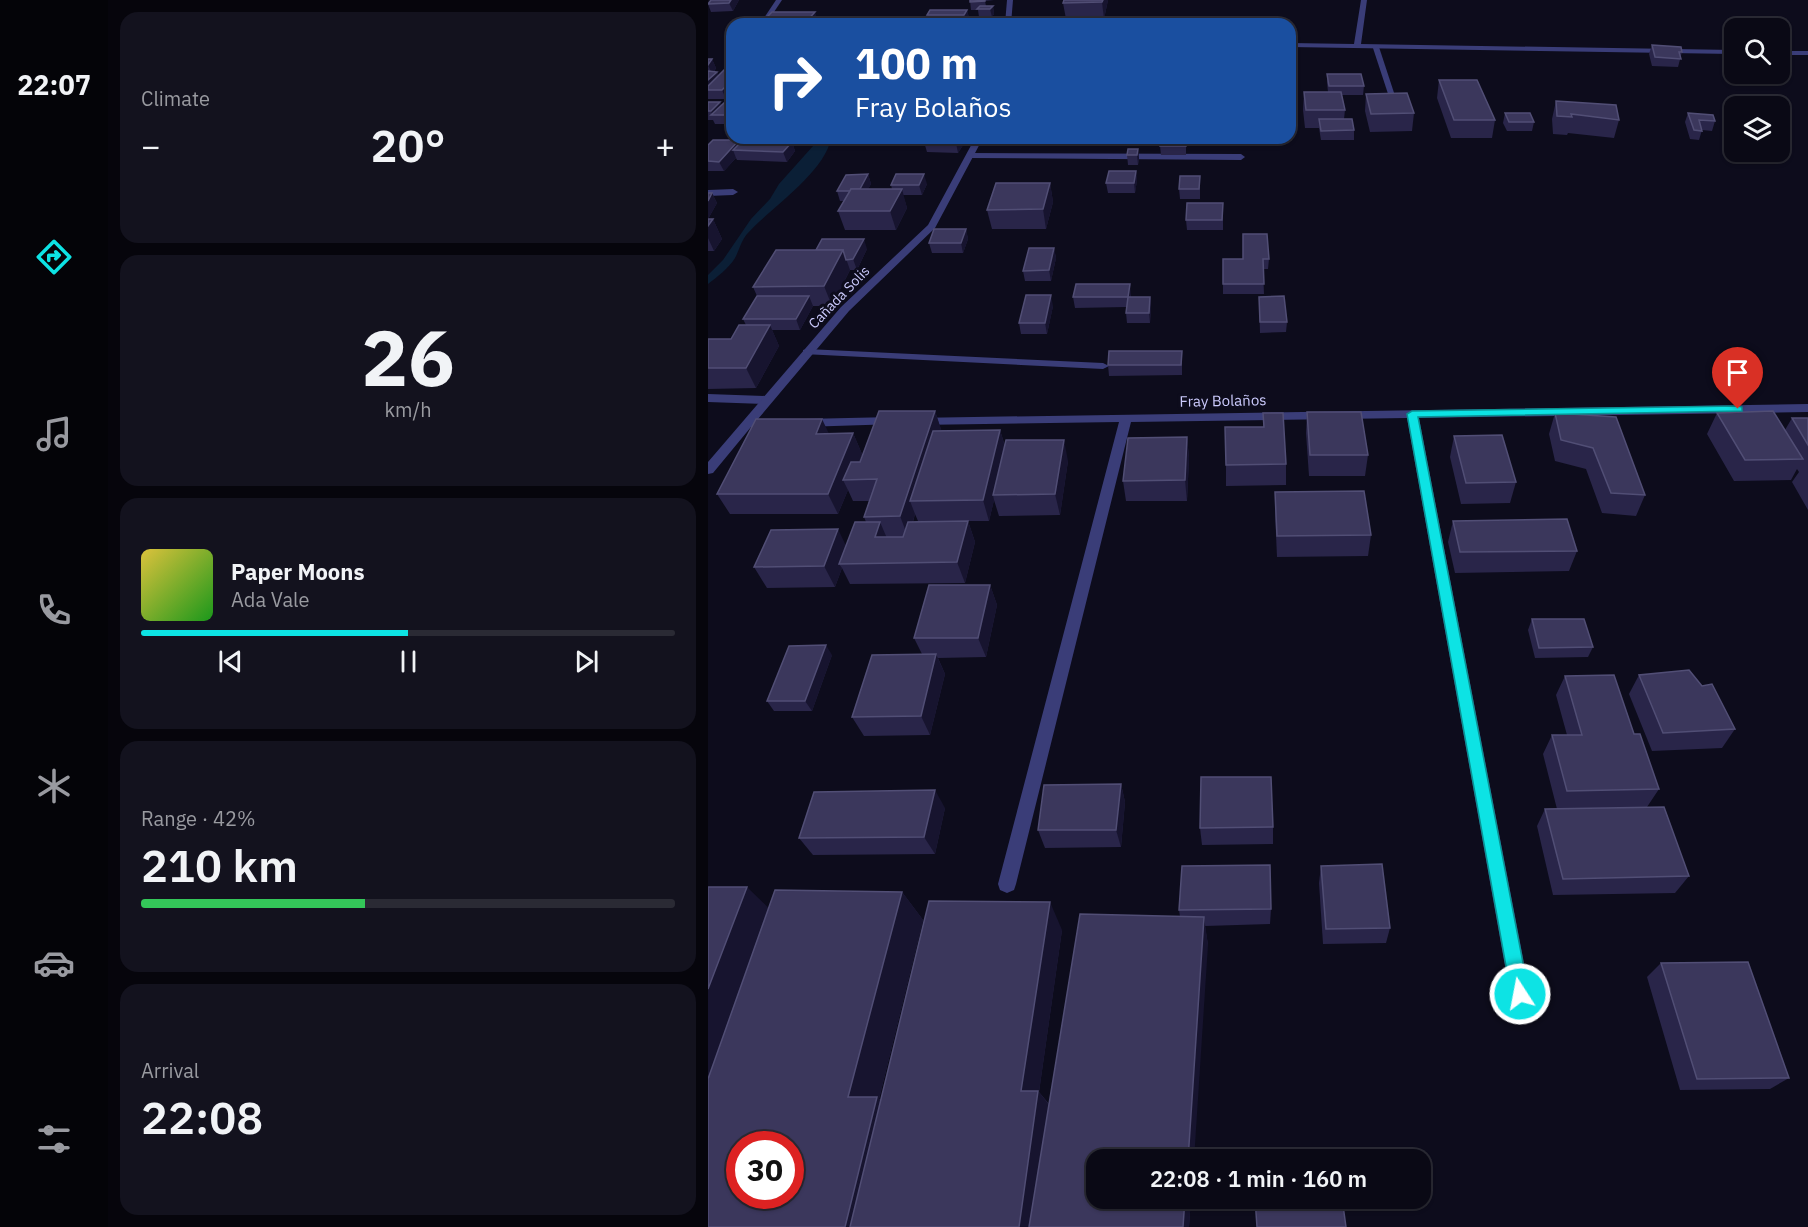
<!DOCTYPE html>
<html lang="en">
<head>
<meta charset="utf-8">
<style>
  :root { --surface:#0a0915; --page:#13121e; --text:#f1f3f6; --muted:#999aa0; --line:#2a2a34; --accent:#0de3e4 }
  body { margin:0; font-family:"IBM Plex Sans",sans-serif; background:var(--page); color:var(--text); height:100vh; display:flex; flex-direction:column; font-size:22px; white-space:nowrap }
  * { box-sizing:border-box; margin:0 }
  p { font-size:20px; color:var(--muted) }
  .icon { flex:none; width:33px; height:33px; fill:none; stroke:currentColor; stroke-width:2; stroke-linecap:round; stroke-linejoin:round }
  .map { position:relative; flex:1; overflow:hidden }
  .sheet { display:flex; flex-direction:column; gap:12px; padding:12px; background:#06050c; width:600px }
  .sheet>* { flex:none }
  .top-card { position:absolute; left:18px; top:18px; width:570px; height:126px; border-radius:18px; box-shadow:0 2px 4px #0004,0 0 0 2px var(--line); background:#1a4fa0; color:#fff; overflow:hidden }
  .buttons { position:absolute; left:1016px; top:18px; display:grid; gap:12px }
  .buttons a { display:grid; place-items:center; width:66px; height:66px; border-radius:12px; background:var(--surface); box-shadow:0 2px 4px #0004,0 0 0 2px var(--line); font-size:30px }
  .speed { position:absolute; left:18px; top:1131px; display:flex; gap:12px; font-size:30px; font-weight:700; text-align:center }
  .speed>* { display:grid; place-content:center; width:78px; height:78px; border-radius:50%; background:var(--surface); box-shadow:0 2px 4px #0004,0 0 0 2px var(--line); line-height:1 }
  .speed .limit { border:9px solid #d22; background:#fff; color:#111 }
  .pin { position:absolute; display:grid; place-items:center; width:51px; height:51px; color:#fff; margin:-62px -26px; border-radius:50% 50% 50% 0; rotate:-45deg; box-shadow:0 0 6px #0007 }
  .pin .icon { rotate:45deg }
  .me { position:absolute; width:66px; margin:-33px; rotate:349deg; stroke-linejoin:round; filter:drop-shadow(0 0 4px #0008) }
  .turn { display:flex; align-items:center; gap:21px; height:126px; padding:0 30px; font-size:27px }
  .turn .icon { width:78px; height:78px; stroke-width:2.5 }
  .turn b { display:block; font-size:42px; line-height:51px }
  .big { font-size:45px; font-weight:600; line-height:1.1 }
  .sheet .widget { flex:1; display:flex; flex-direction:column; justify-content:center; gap:9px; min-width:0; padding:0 21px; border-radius:18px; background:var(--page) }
  .sheet .dial { align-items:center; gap:0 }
  .dial b { font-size:78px; line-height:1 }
  .song { display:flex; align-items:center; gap:18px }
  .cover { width:72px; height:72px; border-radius:9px; background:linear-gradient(135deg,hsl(50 70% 55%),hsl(120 70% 35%)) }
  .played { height:6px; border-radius:3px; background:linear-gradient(90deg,var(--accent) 50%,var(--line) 50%) }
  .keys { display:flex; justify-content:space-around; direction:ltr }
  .heat { display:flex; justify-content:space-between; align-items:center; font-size:33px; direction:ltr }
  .charge { height:9px; border-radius:4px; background:linear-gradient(90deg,#34c759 42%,var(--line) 0) }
  .trip { position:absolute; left:378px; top:1149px; width:345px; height:60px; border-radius:18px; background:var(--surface); box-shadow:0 2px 4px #0004,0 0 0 2px var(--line); font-weight:600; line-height:60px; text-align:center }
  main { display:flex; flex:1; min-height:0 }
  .tab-bar { display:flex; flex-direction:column; width:108px; justify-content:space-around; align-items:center; background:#040408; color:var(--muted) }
  .tab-bar .icon { width:42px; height:42px }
  .tab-bar .active { color:var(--accent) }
  .tab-bar b { font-size:27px; color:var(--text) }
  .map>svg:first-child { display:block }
  .water { fill:#0b1f36 }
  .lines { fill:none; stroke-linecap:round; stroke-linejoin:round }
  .service { fill:#3a3d78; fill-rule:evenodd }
  .minor { fill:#3a3d78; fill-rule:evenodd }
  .wall { fill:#292549; fill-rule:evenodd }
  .shaded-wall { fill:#17142f }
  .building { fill:#3b375c; stroke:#514e75; stroke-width:1.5; fill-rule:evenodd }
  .route { fill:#0de3e4; stroke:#089494; stroke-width:1.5 }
  .labels { text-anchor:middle; stroke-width:6; stroke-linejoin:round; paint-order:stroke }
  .far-street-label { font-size:14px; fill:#cbcafc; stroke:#0d0c1c }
  .street-label { font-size:15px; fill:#cbcafc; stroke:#0d0c1c }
</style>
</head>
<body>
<main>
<nav class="tab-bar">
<b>22:07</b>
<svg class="icon active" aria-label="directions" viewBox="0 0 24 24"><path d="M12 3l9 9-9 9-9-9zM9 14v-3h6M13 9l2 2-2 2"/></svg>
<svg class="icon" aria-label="music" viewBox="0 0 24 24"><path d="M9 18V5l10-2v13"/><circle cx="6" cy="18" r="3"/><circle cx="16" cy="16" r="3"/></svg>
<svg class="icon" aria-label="phone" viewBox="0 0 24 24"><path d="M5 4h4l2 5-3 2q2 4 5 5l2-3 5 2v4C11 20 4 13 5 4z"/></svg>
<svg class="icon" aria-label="climate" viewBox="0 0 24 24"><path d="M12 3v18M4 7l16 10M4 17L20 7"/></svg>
<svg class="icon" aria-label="car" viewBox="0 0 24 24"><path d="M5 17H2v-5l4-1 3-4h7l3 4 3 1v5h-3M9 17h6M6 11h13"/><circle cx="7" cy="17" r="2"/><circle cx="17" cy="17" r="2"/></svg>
<svg class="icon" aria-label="filters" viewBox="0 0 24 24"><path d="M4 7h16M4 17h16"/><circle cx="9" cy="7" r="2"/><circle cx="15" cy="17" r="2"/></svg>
</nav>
<section class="sheet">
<div class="widget"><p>Climate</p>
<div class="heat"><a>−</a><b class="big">20°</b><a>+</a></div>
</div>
<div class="widget dial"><b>26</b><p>km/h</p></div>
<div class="widget">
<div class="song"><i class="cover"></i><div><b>Paper Moons</b><p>Ada Vale</p></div></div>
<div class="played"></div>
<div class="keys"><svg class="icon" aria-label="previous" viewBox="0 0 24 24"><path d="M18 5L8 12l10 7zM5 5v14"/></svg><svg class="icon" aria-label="pause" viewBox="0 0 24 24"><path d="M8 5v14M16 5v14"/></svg><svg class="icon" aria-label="next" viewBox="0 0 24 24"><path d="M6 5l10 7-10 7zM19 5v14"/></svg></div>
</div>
<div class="widget"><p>Range · 42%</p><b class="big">210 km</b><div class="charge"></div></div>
<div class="widget"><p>Arrival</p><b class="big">22:08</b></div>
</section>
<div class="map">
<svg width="1100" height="1227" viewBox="0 0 1100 1227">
  <rect width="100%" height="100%" fill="#0d0c1c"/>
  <!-- water -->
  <path class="water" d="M109,138H123C117,173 61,209 39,234C33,241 31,251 27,258C21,268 9,277 0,284V275L15,260L43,219L62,199L71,184L105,146Z"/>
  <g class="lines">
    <!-- service -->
    <g class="service">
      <path d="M68,0H74L58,24H52Z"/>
      <path d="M664,45L671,47L691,108L684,106Z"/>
      <path d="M262,153L533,154L537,157L533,160L259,158L258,156Z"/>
      <path d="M99,349L395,363L401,366L395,369L95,354V350Z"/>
      <path d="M0,394L58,396L64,400L58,404L0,402Z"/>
    </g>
    <!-- minor -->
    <g class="minor">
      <path d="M299,0H305L303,24H297Z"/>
      <path d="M653,0H659L653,44L1026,50V54L582,47V43L646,44Z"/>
      <rect x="1071" y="51" width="29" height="4"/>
      <path d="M267,138H275L227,228L141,311L50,419L69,420L71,423L69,426L43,427L5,473L0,474V462L133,307L220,225Z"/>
      <path d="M0,190L25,189L30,192L25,195L0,196Z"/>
      <path d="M1100,404V412L711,418L822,994L819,1001L812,1004L805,1001L802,994L699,418L423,422L308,884L306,890L299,893L292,890L290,884L411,422L209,425L205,424L203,421L205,418Z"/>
      <path d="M185,417L191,421L189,424L95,427L89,423L95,419Z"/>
    </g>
  </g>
  <!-- wall -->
  <g class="wall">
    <path d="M3,0H31L25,11L3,12L0,4Z"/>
    <path d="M262,0H286L277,1L278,6H285L286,14L284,17H271L270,10H263Z"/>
    <path d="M356,0H400L396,19H358L355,3Z"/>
    <path d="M259,10L261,18L258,23L199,24L220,18L219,15Z"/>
    <path d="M129,17L131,24H111V22Z"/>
    <path d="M944,45L974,52L970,67L944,66L941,54Z"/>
    <path d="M0,59H4L8,68L6,72H9L18,99H0Z"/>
    <path d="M619,74L656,86L655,95H634L637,110L636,119L646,130V140H613L611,128H597L595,110L596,92H620L619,83Z"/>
    <path d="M731,80L787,120L784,138H743L729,98Z"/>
    <path d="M658,94L706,113L704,131L662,132L657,111Z"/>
    <path d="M848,101L911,120L906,138L860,133L859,135L845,134L844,119Z"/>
    <path d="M0,102H12L13,105L24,102V124H7L5,120H0Z"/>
    <path d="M797,113L826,122L824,131H799L795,123Z"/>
    <path d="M980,113L1007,121L1004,131L994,130L991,140L982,139L977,122Z"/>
    <path d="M219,138H256L257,142L250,153L219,152L216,142Z"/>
    <path d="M31,140L32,143L84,142L87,151L79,162L29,160L28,158L16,171H0V145Z"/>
    <path d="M478,140V155H453L452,146Z"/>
    <path d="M430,149L431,158L430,165H420L419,155Z"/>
    <path d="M428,171L429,180L427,193H400L398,183Z"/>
    <path d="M160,174L163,184L160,189H184L183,185L219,184L214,195H195L199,208L188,230H137L130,211L136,201H132L129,191Z"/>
    <path d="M342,183L345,202L338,229H284L279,210Z"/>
    <path d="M492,186V199H472L471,189Z"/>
    <path d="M0,193H4L9,203L0,219H5L14,239L6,251H0Z"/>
    <path d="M515,203V230H479L478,220Z"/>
    <path d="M258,229L260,239L255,253H224L221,243Z"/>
    <path d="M346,248L348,258L343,281H317L315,271Z"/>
    <path d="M159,249L149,270H142L124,306H105L92,330H64L71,346L48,388L0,389V339H23L38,325L35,319L49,296L45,287Z"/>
    <path d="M515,259H561L560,269H555L556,294H515Z"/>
    <path d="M423,294V297H442L443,307L442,323H419L418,313V307L367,308L365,297Z"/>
    <path d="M551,297L579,322L578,332L552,333Z"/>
    <path d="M345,306L339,334H313L311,323Z"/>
    <path d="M474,351V375L401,376L400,365Z"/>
    <path d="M227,411L233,430H292L297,446L360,461L352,515L291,516L286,500L281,521H260L267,542L257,583L142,584L134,568L127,587L59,588L46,567L138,546L158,522L156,517L161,501H145L140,490L130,514H22L9,494L121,433H145L154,454L151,462H152ZM207,514L210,521L205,522Z"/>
    <path d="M599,412L660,455L657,476H601L598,433Z"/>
    <path d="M555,413L578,464V485L518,486V465L555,427Z"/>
    <path d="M847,413L937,495L928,516L894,513L878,469L847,461L841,434Z"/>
    <path d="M1009,413L1077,430L1084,418H1100V510L1084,482L1091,472L1089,469L1083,480L1026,481L999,434Z"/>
    <path d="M746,436L808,482L802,503L753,504L742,457Z"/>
    <path d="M479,437L481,458L479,501H418L415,481Z"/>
    <path d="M567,492L663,535L660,556L569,557L567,512Z"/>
    <path d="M745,521L869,551L861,571L747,573L740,542Z"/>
    <path d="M282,585L289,605L278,657L230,658L237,674L222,735L156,736L144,717L214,654L206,638Z"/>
    <path d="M824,619L885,647L880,657L827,658L820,630Z"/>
    <path d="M124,655L104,711H66L59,701Z"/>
    <path d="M931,675L1027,729L1014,748L944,751L921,694Z"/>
    <path d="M857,676L926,734L951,789L939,807L849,809L835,754L844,735H859L848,695Z"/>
    <path d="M413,784L417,802L413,847L337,848L330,830Z"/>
    <path d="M237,808L227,854L105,855L91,838Z"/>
    <path d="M837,809L981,876L967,893L845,895L829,826Z"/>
    <path d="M565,827V844L494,845L492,828Z"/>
    <path d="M613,866L682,928L678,943L615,944L611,883Z"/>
    <path d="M194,892L215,920L171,1099L173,1100L354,930L331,1092L341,1104L472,917L471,910L563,909L562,924L497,926L500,945L388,1198H483L481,1227H0L61,908Z"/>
    <path d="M953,963L1081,1078L1062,1089L972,1090L939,977Z"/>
  </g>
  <!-- shaded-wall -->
  <g class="shaded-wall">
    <path d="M23,0H31L25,11L21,3Z"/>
    <path d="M395,0H400L396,19L394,2Z"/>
    <path d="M285,6L286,14L284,17L282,9Z"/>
    <path d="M259,10L261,18L258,23L256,15Z"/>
    <path d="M107,12L111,24H96Z"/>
    <path d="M129,17L131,24H125L124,22Z"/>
    <path d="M4,59L8,68L4,74L0,65Z"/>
    <path d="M9,72L13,81L0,90V80Z"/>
    <path d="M24,80V92L18,99L14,90Z"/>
    <path d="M12,102L16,111L4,115L3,111Z"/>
    <path d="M71,138H78L79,142H68Z"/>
    <path d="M251,138H256L257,142L250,153L248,143Z"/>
    <path d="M31,140L35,150H25L28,158L16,171L11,162Z"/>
    <path d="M84,142L87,151L79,162L75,152Z"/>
    <path d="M430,149L431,158L430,165L429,155Z"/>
    <path d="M428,171L429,180L427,193L426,183Z"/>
    <path d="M160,174L163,184L154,200L151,191Z"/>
    <path d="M216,174L219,184L214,195L211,185Z"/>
    <path d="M342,183L345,202L338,229L335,209Z"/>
    <path d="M194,189L199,208L188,230L182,211Z"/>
    <path d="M4,193L9,203L0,219V201Z"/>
    <path d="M5,219L14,239L6,251L0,238V226Z"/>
    <path d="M258,229L260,239L255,253L253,243Z"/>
    <path d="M156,239L159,249L149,270L145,259Z"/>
    <path d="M346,248L348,258L343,281L341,270Z"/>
    <path d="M135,250L142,270L124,306L116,286Z"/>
    <path d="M422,284L423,294L421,307L420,297Z"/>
    <path d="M343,295L345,306L339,334L337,323Z"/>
    <path d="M101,296L105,306L92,330L88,319Z"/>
    <path d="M442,297L443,307L442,323L441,313Z"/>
    <path d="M62,325L71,346L48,388L38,368Z"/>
    <path d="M227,411L234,432L202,501L207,514L200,537L192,516Z"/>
    <path d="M114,419L124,440L108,434Z"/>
    <path d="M292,430L298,450L285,495L286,500L281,521L275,500Z"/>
    <path d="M145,433L154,454L144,480H135L140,490L130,514L120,494Z"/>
    <path d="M479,437L481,458L479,501L477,480Z"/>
    <path d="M356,440L360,461L352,515L347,494Z"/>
    <path d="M260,521L267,542L257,583L249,562Z"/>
    <path d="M172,522L181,543L167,537Z"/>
    <path d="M130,529L140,550L131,564L134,568L127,587L116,566Z"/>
    <path d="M282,585L289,605L278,657L270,638Z"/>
    <path d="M118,645L124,655L104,711L97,701Z"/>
    <path d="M228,654L237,674L222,735L213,716Z"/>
    <path d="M413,784L417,802L413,847L408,830Z"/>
    <path d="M227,790L237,808L227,854L216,837Z"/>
    <path d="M39,887L69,916L0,1191V989Z"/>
    <path d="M194,892L215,920L171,1099L195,1116L169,1227H137L140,1097Z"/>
    <path d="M342,902L354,930L331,1092L345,1110L329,1227H311L313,1091Z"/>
    <path d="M496,917L500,945L486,1160H480Z"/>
    <path d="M477,1198H483L481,1227H475Z"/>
  </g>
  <!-- building -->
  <g class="building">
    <path d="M3,0H23L21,3L0,4Z"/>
    <path d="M262,0H277V1L262,2Z"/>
    <path d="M356,0H395L394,2L355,3Z"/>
    <path d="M272,6H285L282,9H269Z"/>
    <path d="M222,10H259L256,15H219Z"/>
    <path d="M64,12H107L96,24H52Z"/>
    <path d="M115,17H129L124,22H111Z"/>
    <path d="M203,18H220L216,24H199Z"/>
    <path d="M221,19H239L236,24H217Z"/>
    <path d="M258,22H279L278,24H257Z"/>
    <path d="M944,45L973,47L974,52H971L973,59L947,57Z"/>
    <path d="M0,59H4L0,65Z"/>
    <path d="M17,69H24V80L14,90H0V86Z"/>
    <path d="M0,71L9,72L0,80Z"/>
    <path d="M619,74H653L656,86H621Z"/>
    <path d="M731,80H769L787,120H746Z"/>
    <path d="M596,92H633L637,110H598Z"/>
    <path d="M699,93L706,113L663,114L658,94Z"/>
    <path d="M848,101L908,105L911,120L863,114L864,117L849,116Z"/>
    <path d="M0,102H12L3,111H0Z"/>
    <path d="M17,102H24V115H3Z"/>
    <path d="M797,113H822L826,122H801Z"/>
    <path d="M980,113L1005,115L1007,121L991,120L994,131L986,130Z"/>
    <path d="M611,119H644L646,130L613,131Z"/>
    <path d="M37,138H71L68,142H84L75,152L25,150Z"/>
    <path d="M219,138H251L248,143L216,142Z"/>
    <path d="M5,140H31L11,162L0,161V145Z"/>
    <path d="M453,140H478V146H452Z"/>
    <path d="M420,149H430L429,155H419Z"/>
    <path d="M401,171H428L426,183H398Z"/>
    <path d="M160,174L152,189H143L142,191H129L138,175Z"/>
    <path d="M188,174H216L211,185H183Z"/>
    <path d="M472,176H492L491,189H471Z"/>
    <path d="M288,183H342L335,209L279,210Z"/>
    <path d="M143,189H194L182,211H130Z"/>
    <path d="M0,193H4L0,201Z"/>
    <path d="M479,203H515L514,220H478Z"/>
    <path d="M0,219H5L0,226Z"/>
    <path d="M226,229H258L253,243H221Z"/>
    <path d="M535,234H559L561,259H555L556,284H515V259H535Z"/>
    <path d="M114,239H156L145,259L138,260L135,250H108Z"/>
    <path d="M321,248H346L341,270L315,271Z"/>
    <path d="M68,250H135L116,286L45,287Z"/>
    <path d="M368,284H422L420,297H365Z"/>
    <path d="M318,295H343L337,323H311Z"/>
    <path d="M49,296H101L88,319H35Z"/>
    <path d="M576,296L579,322H552L551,297Z"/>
    <path d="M420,297H442L441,313H418Z"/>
    <path d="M31,325H62L38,368H0V339H23Z"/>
    <path d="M401,351H474L473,365H400Z"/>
    <path d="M171,411H227L192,516L156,517L169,479L135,480L143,462H152Z"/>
    <path d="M1065,411L1095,459L1037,460L1009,413Z"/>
    <path d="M599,412H653L660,455H602Z"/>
    <path d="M555,413H575L578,464L518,465L517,427H556Z"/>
    <path d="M847,413L908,417L937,495L903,493L885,448L853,440Z"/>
    <path d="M1084,418H1100V445Z"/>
    <path d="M48,419H114L108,434L145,433L120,494H9Z"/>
    <path d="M292,430L275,500L202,501L225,431Z"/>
    <path d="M794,435L808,482L758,483L746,436Z"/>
    <path d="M479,437L477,480L415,481L420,438Z"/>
    <path d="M298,440H356L347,494L285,495Z"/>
    <path d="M656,491L663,535L569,536L567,492Z"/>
    <path d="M859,519L869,551L752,552L745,521Z"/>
    <path d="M260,521L249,562L131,564L147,522H172L167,537H195L200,522Z"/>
    <path d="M130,529L116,566L46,567L63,530Z"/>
    <path d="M221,585H282L270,638H206Z"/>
    <path d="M824,619H876L885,647L831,648Z"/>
    <path d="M118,645L97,701H59L81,646Z"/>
    <path d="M228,654L213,716L144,717L164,655Z"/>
    <path d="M981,670L994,686L1004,684L1027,729L955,733L931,675Z"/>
    <path d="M906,675L926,734H932L951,789L859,791L844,735H874L857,676Z"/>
    <path d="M493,777H563L565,827L492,828Z"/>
    <path d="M413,784L408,830H330L336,785Z"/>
    <path d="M227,790L216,837L91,838L106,792Z"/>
    <path d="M956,807L981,876L855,879L837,809Z"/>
    <path d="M674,864L682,928L618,929L613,866Z"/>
    <path d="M562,865L563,909L471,910L474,866Z"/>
    <path d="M0,887H39L0,989Z"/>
    <path d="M67,890L194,892L140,1097H169L137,1227H0V1079ZM32,1144H82V1196H32Z"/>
    <path d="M221,901L342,902L313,1091H330L311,1227H142Z"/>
    <path d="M372,914L496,917L480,1160H388V1198H477L475,1227H321Z"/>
    <path d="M1040,962L1081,1078L989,1079L953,963Z"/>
    <path d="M547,1198H634L638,1227H549Z"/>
  </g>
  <!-- route -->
  <path class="route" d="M1030,406L1034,407V411L710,417L821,994L818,1000L812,1003L805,1000L803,994L699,414L704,411Z"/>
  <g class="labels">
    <!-- far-street labels -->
    <g class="far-street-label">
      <text transform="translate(131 297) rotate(-46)" y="5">Cañada Solis</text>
    </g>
    <!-- street labels -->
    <g class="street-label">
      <text transform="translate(515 401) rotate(-1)" y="5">Fray Bolaños</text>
    </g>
  </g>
</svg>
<div class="buttons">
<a><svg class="icon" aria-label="search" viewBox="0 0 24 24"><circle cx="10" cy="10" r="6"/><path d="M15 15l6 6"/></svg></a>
<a><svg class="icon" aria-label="layers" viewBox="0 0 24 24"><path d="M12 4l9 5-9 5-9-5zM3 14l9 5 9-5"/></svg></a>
</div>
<div class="speed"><div class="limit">30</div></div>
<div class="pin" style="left:1030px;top:409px;background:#d93025"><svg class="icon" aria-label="arrive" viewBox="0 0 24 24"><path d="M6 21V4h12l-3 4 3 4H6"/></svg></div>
<svg class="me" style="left:812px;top:994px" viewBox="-20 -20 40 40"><circle r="17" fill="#0de3e4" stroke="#fff" stroke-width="3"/><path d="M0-11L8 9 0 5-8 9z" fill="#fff"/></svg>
<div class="trip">22:08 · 1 min · 160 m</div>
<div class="top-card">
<div class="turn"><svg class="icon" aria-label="right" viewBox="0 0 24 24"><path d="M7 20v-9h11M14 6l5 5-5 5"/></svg><div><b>100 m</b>Fray Bolaños</div></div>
</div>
</div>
</main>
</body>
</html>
